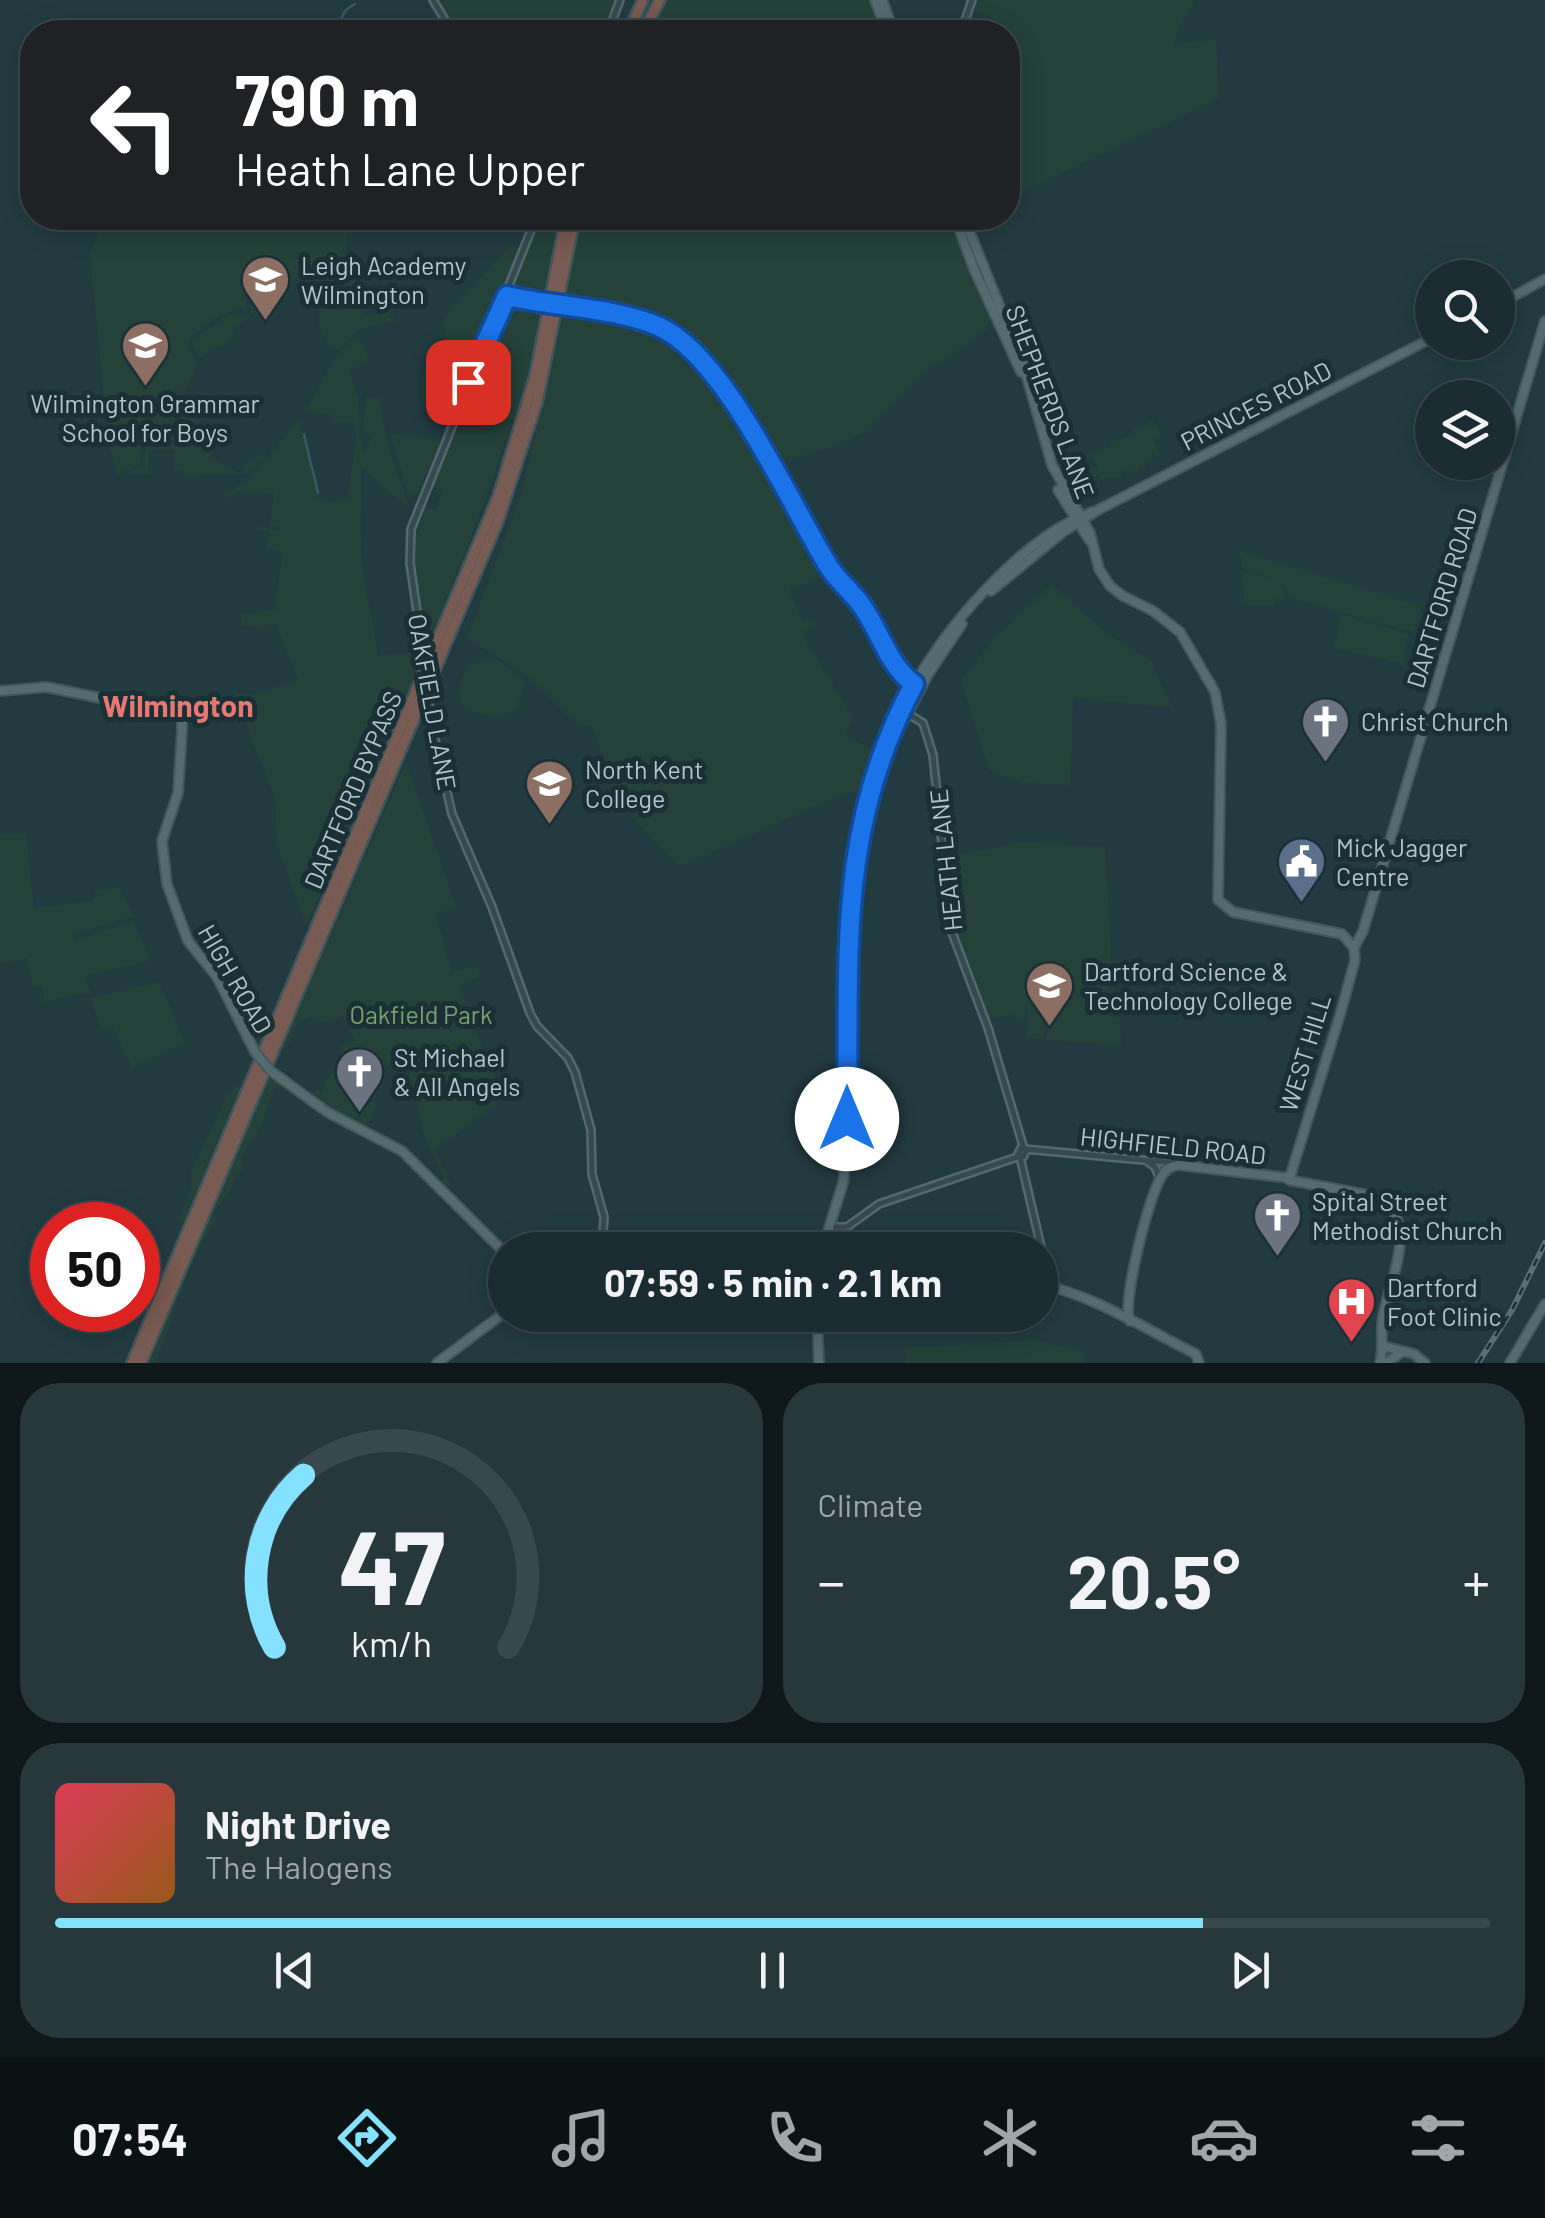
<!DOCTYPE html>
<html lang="en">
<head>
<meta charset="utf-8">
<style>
  :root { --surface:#1a2c31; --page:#27383d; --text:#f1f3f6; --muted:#9fa7ab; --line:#38484d; --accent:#84e1ff }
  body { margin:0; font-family:Barlow,sans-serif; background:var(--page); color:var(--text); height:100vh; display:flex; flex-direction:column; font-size:38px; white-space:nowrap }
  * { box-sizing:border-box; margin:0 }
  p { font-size:32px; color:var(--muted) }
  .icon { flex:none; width:55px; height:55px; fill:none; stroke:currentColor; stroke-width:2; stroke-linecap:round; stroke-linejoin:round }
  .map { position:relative; height:1363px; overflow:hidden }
  .details { display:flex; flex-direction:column; gap:20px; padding:20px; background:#0e181b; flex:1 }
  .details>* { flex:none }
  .hud { position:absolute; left:20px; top:20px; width:1000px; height:210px; border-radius:40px; box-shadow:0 5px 25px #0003,0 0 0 2px var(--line); background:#202124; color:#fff; overflow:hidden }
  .fabs { position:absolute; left:1415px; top:260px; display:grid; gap:20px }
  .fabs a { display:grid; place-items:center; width:100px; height:100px; border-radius:50%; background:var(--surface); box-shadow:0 5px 25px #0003,0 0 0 2px var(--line); font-size:50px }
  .speed { position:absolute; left:30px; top:1202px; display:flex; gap:20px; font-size:50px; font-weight:700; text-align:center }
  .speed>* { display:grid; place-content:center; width:130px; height:130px; border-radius:50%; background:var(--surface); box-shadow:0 5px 25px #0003,0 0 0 2px var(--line); line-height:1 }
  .speed .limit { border:15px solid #d22; background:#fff; color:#111 }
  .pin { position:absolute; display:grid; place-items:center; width:85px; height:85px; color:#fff; margin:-42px; border-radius:20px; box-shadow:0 5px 15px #0006 }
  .me { position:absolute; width:110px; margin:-55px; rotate:0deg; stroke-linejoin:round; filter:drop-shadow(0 0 8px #0008) }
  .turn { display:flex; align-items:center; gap:35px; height:210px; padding:0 50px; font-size:45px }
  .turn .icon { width:130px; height:130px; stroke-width:2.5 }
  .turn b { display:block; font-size:70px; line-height:85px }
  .big { font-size:75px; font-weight:700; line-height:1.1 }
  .details .widget { flex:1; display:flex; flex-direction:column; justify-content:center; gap:15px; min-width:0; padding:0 35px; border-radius:40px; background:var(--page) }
  .details .dial { align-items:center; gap:0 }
  .dial svg { height:260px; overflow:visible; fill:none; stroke:var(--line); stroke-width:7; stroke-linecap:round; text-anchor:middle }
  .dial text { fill:var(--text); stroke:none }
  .song { display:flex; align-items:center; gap:30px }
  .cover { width:120px; height:120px; border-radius:15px; background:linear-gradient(135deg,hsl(350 70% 55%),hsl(30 70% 35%)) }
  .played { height:10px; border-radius:5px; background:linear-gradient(90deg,var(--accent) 80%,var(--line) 80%) }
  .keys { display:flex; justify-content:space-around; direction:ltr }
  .heat { display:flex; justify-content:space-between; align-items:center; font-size:55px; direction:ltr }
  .details .tiles { flex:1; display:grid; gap:20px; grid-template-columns:1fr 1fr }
  .widget:last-child { grid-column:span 2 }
  .trip { position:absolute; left:488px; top:1232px; width:570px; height:100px; border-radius:50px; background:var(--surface); box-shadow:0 5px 25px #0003,0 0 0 2px var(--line); font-weight:700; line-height:100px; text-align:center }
  .tab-bar { display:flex; height:160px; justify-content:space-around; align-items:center; background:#0a1214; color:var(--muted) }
  .tab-bar .icon { width:70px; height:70px }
  .tab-bar .on { color:var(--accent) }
  .tab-bar b { font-size:45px; color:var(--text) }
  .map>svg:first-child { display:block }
  .green { fill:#24423a }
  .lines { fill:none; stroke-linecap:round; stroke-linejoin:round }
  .stream { stroke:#315b66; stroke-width:2.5 }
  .minor-casing { stroke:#54696f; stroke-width:10 }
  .major-casing { stroke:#43575d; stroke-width:12 }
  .highway-casing { stroke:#41565c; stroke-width:14 }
  .minor { stroke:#364b51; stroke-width:5 }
  .major { stroke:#546b71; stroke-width:8 }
  .highway { stroke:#785b52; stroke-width:9 }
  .rail-casing { stroke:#587178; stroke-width:6 }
  .rail { stroke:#1b3036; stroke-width:2.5; stroke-dasharray:8; stroke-linecap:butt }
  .minor-bridge-casing { stroke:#54696f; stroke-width:10; stroke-linecap:butt }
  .major-bridge-casing { stroke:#43575d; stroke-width:12; stroke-linecap:butt }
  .minor-bridge { stroke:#364b51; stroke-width:5 }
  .major-bridge { stroke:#546b71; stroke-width:8 }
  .route-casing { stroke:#114b97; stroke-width:25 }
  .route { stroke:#1a73e8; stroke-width:18 }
  .labels { text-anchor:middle; stroke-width:10; stroke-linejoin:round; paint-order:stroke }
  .poi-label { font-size:25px; fill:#b3c6cc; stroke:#1b3036; text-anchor:start }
  .street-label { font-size:25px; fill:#b3c6cc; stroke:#1b3036 }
  .park-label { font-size:25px; fill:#76a46f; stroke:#1b3036 }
  .quarter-label { font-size:30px; font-weight:bold; fill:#e57972; stroke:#1b3036 }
</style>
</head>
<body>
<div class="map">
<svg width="1545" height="1363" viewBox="0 0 1545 1363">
  <rect width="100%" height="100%" fill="#223b41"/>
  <!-- green -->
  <g class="green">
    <path d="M435,0H615L602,32H455Z"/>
    <path d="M667,0H871L883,32H650Z"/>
    <path d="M978,0H1195L1176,34L1175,44L1216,39L1219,98L1008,199V32H989L991,17L974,11Z"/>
    <path d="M117,218H352C344,238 344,279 365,289L357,297L361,313L370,317L380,314L388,303L393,302L397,308L391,311L396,321L359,329L338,349C304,329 328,308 318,279L311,276L292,280L286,299C252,311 242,316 224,347H214L199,359L191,342L226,316L249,314L253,304L256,306L284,298L285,293L278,289L274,281L262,275L250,277L246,283V308L219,315L189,339L188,347L198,367L183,393L175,389L177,439L162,445L141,444L140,465L127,468L118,475L108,444L90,254L103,223Z"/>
    <path d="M542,218H948L992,315L986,330L930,369L869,430L835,446L769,464L775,474L773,492L829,576L789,589L803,621L810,619L813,626L802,634L853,718L845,736L874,750L861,789L833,798L680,867L613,797L604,758L591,726L576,723L526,675L467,638L520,498L536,430L512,420L491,484L430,644L425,641C418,597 408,554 419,510L436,509L443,491L431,486L423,501L448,438L463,410L443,437L446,403L421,402L423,371L441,372V363H446L448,351L442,319L512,245L518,247L516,259L524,260Z"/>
    <path d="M357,335L370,360L349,370L359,400L360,438L365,452L372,436L362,433L367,396L376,398L378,394L390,453L408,503L403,505L361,467C362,502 359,536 363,570C367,599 375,627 378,656L419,651V672L306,925L277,845L275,800L270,784L233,692L253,695L298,680L275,623L260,628L241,625V614L274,610L283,551L266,550L270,532L254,530V526L280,531V527L270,526L274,493L239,492L226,499L220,496L249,480L299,419L318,498L330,501L348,499L356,436L354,423H332L333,414L305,411L336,357Z"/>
    <path d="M181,399L207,408L194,433L216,445L210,458L239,473H243L244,465L263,452L266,458L247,474L184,476V471H174V449L149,450L148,474L123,475L143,467L146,446C164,448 186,449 180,424H184L180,422Z"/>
    <path d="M1153,420L1162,436L1154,441L1162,458L1156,455L1145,464L1146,470L1143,465L1139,466L1137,474L1134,469L1128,474L1125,469L1118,479L1104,477L1106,482L1103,483L1098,474L1076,486L1082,481L1073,480L1098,467L1090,453L1110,447L1109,445L1124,437L1121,432L1125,437L1132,433L1133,425L1138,429L1144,426L1142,421L1146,426Z"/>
    <path d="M390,434L442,440L417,493L410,499Z"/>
    <path d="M1239,551L1422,606L1414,632L1288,598L1289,591L1281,581L1286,592L1283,600L1275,599L1274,606L1248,605L1244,602L1242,575L1247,572L1275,579L1242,568Z"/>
    <path d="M1052,585L1109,635L1152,661L1163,690L1175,708L1073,698L1071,785L1022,783L989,770L961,681L995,637Z"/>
    <path d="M1341,614L1409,634L1403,664L1334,648Z"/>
    <path d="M497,660L526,681L517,709C498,722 479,717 461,703C457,675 467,657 497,660Z"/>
    <path d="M406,762L456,906L436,914L452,972L477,966L481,976L460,985L490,1068L506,1097L434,1150L450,1183L445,1188L440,1183L444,1179L423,1132L407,1062L377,1070L376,1108L365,1128L308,1096L307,1091L313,1093L317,1089L321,1094L325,1087L324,1081L346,1060L341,1047L354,1040L344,1015L324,1023L311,1017L297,1023L291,1040L276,1060Z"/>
    <path d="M0,833H26L34,908L93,901L96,890L119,887L134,916L72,934L75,939L133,921L151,961L85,975L91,995L82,993L45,1002L42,986L33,987L27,958L0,963Z"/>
    <path d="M1023,842L1105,847L1111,946L1107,1016L1120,1018L1121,1045L1047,1040L1048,980L1043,1038H1026L1028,1007H1024V1022L1013,1015L989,1019L958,938L949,864L957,855Z"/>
    <path d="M159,982L185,1042L132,1068L113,1028L100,1029L91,998Z"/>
    <path d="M269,1076L289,1089L288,1092L276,1086L259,1130L241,1158L244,1168L236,1175L229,1194L214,1211L215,1219L190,1267L156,1363H150L187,1266Z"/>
    <path d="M244,1079L184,1221L178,1219L193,1182L189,1177L226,1097Z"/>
    <path d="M1038,1340L1086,1353L1083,1363H906L905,1348Z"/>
  </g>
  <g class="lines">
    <!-- stream -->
    <g class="stream">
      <path d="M333,32L346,10L355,4"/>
      <path d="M304,434L311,465"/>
      <path d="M312,467L318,493"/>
    </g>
    <defs>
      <g id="minor">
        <path d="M433,0L452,32"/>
        <path d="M608,32L620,0"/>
        <path d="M961,32L972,0"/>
        <path d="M507,295L537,302"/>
        <path d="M574,308L656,326L691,347L710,370L774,468L829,567L865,610L898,669L918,686"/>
        <path d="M421,640L410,563L411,529L536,218"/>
        <path d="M907,713L923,723L933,755L951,930L988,1028L1024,1149"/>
        <path d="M432,726L452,814L492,907L530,1013L537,1026L568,1058L575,1072L591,1130L592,1174L604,1217L602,1250"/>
        <path d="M1021,1148L1026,1151L1023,1157L1018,1154Z"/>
        <path d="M1025,1149L1175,1163"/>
        <path d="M1020,1157L1044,1260V1285"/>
        <path d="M1148,1162L1155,1167L1160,1179"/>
        <path d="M829,1227H847L879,1204L1020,1156"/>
      </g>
      <g id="major">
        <path d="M875,0L887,32"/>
        <path d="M882,0L894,32"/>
        <path d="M955,218L974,269L1021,372"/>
        <path d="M964,218L1023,364L1052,465L1090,533L1099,569L1110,586L1123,596L1153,611L1180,632L1215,692L1221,724L1218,900L1233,912L1342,934L1354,948L1355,960L1340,1015L1289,1180L1373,1196C1423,1216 1390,1278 1383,1316C1380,1332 1384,1347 1380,1363"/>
        <path d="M1498,305L1545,279"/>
        <path d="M1058,490L1090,541"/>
        <path d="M991,591L1063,532L1098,510L1432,338"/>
        <path d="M0,691L46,687L115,701L179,705L182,712V730L178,793L162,841L167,884L188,941L217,977L255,1052"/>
        <path d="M884,758L929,673L962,624"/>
        <path d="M1354,948L1363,931L1545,321"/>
        <path d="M271,1071L327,1112L402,1151L505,1253"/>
        <path d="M822,1250L843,1183L847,1149C850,942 826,766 976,600C1009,564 1050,525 1098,510"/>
        <path d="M1040,1284C1095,1296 1145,1329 1196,1354L1199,1363"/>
        <path d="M817,1315L819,1363"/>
        <path d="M1130,1321C1121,1305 1150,1188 1164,1173C1169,1167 1171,1167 1178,1165L1290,1178"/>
        <path d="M1383,1346L1414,1354L1425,1363"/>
        <path d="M437,1363L505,1312"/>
        <path d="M1386,1363L1402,1352"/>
        <path d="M1510,1363L1545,1304"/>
      </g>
      <g id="highway">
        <path d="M628,32L643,0"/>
        <path d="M643,32L660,0"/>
        <path d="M132,1363L498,497L535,376L566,218"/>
        <path d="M141,1363L498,521L537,402L575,218"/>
      </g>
    </defs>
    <!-- minor casing -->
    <use href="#minor" class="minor-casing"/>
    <!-- major casing -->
    <use href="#major" class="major-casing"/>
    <!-- highway casing -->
    <use href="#highway" class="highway-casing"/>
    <!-- minor -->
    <use href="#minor" class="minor"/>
    <!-- major -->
    <use href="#major" class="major"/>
    <!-- highway -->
    <use href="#highway" class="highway"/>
    <defs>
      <path id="rail" d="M1478,1363L1512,1310L1545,1243"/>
    </defs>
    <!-- rail casing -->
    <use href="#rail" class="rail-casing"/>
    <!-- rail -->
    <use href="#rail" class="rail"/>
    <defs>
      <g id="minor-bridge">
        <path d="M537,302L574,308"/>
        <path d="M421,640L432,726"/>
      </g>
      <path id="major-bridge" d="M255,1052L271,1071"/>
    </defs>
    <!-- minor-bridge casing -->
    <use href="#minor-bridge" class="minor-bridge-casing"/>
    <!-- major-bridge casing -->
    <use href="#major-bridge" class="major-bridge-casing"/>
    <!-- minor-bridge -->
    <use href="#minor-bridge" class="minor-bridge"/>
    <!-- major-bridge -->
    <use href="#major-bridge" class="major-bridge"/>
  </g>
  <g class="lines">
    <defs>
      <path id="route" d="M468,382L507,296C556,307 611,307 658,326C725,355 790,504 829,567C837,580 850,590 859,602C879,627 887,665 914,684C835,831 850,959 847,1119"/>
    </defs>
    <!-- route casing -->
    <use href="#route" class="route-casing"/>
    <!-- route -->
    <use href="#route" class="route"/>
  </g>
  <!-- icons -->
  <defs>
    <symbol id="school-pin" viewBox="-11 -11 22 30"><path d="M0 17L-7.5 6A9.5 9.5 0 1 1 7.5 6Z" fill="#8d6e63" stroke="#1b3036"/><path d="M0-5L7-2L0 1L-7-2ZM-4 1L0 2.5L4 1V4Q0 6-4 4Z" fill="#fff"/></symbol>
    <symbol id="church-pin" viewBox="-11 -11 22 30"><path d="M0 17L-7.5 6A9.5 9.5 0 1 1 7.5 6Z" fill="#6b7280" stroke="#1b3036"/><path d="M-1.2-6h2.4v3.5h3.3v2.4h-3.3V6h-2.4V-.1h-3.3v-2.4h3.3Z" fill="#fff"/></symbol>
    <symbol id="university-pin" viewBox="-11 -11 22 30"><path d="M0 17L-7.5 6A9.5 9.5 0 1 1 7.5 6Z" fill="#8d6e63" stroke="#1b3036"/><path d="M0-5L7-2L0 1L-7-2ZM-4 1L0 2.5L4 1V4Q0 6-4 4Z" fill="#fff"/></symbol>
    <symbol id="civic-pin" viewBox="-11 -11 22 30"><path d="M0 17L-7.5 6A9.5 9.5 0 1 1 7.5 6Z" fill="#5c6f8a" stroke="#1b3036"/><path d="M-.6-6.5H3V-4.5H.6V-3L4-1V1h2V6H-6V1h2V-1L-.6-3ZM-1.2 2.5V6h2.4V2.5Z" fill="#fff"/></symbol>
    <symbol id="hospital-pin" viewBox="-11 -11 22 30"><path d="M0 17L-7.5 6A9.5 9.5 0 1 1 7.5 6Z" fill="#e0444e" stroke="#1b3036"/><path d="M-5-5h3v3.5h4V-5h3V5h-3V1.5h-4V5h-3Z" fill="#fff"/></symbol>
  </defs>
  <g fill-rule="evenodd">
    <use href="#school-pin" x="238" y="252" width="55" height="75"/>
    <use href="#school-pin" x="118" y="318" width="55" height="75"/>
    <use href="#church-pin" x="1298" y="694" width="55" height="75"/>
    <use href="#university-pin" x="522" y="756" width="55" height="75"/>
    <use href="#civic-pin" x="1274" y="834" width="55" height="75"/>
    <use href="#school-pin" x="1022" y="958" width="55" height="75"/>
    <use href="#church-pin" x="332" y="1044" width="55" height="75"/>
    <use href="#church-pin" x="1250" y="1188" width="55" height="75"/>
    <use href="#hospital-pin" x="1324" y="1274" width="55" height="75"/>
  </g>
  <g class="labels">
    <!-- poi labels -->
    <g class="poi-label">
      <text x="301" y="275">Leigh Academy<tspan x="301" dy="29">Wilmington</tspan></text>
      <text x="145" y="413" text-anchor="middle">Wilmington Grammar<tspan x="145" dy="29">School for Boys</tspan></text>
      <text x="1361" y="731">Christ Church</text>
      <text x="585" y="779">North Kent<tspan x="585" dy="29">College</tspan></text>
      <text x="1336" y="857">Mick Jagger<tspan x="1336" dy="29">Centre</tspan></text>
      <text x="1084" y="981">Dartford Science &amp;<tspan x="1084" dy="29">Technology College</tspan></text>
      <text x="394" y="1067">St Michael<tspan x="394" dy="29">&amp; All Angels</tspan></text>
      <text x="1312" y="1211">Spital Street<tspan x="1312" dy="29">Methodist Church</tspan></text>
      <text x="1387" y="1297">Dartford<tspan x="1387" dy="29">Foot Clinic</tspan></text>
    </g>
    <!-- street labels -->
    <g class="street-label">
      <text transform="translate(1050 402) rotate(69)" y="9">SHEPHERDS LANE</text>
      <text transform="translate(1256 406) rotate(-27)" y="9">PRINCES ROAD</text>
      <text transform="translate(1442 598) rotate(-73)" y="9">DARTFORD ROAD</text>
      <text transform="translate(432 702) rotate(80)" y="9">OAKFIELD LANE</text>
      <text transform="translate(353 790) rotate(-67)" y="9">DARTFORD BYPASS</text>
      <text transform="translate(946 860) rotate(-96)" y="9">HEATH LANE</text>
      <text transform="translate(235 979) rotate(60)" y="9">HIGH ROAD</text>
      <text transform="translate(1305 1053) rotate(-73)" y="9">WEST HILL</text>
      <text transform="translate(1173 1146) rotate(6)" y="9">HIGHFIELD ROAD</text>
    </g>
    <!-- park labels -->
    <g class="park-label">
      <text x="421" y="1024">Oakfield Park</text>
    </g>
    <!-- quarter labels -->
    <g class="quarter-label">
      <text x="178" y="717">Wilmington</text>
    </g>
  </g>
</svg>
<div class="fabs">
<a><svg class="icon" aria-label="search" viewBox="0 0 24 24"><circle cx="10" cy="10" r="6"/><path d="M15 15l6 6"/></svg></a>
<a><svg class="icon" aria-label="layers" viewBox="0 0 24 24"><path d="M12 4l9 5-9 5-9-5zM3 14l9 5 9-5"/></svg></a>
</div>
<div class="speed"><div class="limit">50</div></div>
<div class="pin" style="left:468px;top:382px;background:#d93025"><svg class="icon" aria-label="arrive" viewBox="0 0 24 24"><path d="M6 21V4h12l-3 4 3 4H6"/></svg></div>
<svg class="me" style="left:847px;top:1119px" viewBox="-20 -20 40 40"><circle r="19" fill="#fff"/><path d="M0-13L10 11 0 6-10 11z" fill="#1a73e8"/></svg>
<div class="trip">07:59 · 5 min · 2.1 km</div>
<div class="hud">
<div class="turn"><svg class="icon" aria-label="left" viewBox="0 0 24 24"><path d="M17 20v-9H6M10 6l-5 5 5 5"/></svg><div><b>790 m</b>Heath Lane Upper</div></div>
</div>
</div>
<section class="details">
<div class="tiles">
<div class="widget dial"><svg viewBox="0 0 100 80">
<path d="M14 69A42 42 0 1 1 86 69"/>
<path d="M14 69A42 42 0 0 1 23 16" stroke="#84e1ff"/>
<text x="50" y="56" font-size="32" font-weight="700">47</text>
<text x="50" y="72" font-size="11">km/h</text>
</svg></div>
<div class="widget"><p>Climate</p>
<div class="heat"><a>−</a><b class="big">20.5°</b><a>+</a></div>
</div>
<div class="widget">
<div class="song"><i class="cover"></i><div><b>Night Drive</b><p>The Halogens</p></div></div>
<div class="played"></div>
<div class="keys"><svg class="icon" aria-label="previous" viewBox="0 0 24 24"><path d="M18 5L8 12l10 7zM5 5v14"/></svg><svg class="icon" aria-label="pause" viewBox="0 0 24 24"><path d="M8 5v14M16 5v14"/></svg><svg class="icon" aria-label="next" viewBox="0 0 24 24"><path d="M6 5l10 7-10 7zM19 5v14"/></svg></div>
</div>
</div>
</section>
<nav class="tab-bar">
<b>07:54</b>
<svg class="icon on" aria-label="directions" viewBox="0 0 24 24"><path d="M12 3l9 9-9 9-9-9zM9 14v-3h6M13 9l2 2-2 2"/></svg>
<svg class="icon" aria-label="music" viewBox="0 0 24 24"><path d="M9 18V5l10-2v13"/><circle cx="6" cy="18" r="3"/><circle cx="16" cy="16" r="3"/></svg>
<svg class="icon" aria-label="phone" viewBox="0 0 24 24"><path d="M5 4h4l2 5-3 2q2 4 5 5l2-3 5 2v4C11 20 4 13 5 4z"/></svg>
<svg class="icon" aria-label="climate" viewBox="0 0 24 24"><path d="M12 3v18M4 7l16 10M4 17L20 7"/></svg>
<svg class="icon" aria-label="car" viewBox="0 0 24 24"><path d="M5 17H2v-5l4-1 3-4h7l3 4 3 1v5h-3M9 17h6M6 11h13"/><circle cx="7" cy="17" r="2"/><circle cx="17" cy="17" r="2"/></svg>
<svg class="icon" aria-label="filters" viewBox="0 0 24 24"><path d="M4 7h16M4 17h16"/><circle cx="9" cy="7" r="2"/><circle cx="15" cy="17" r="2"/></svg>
</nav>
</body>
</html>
